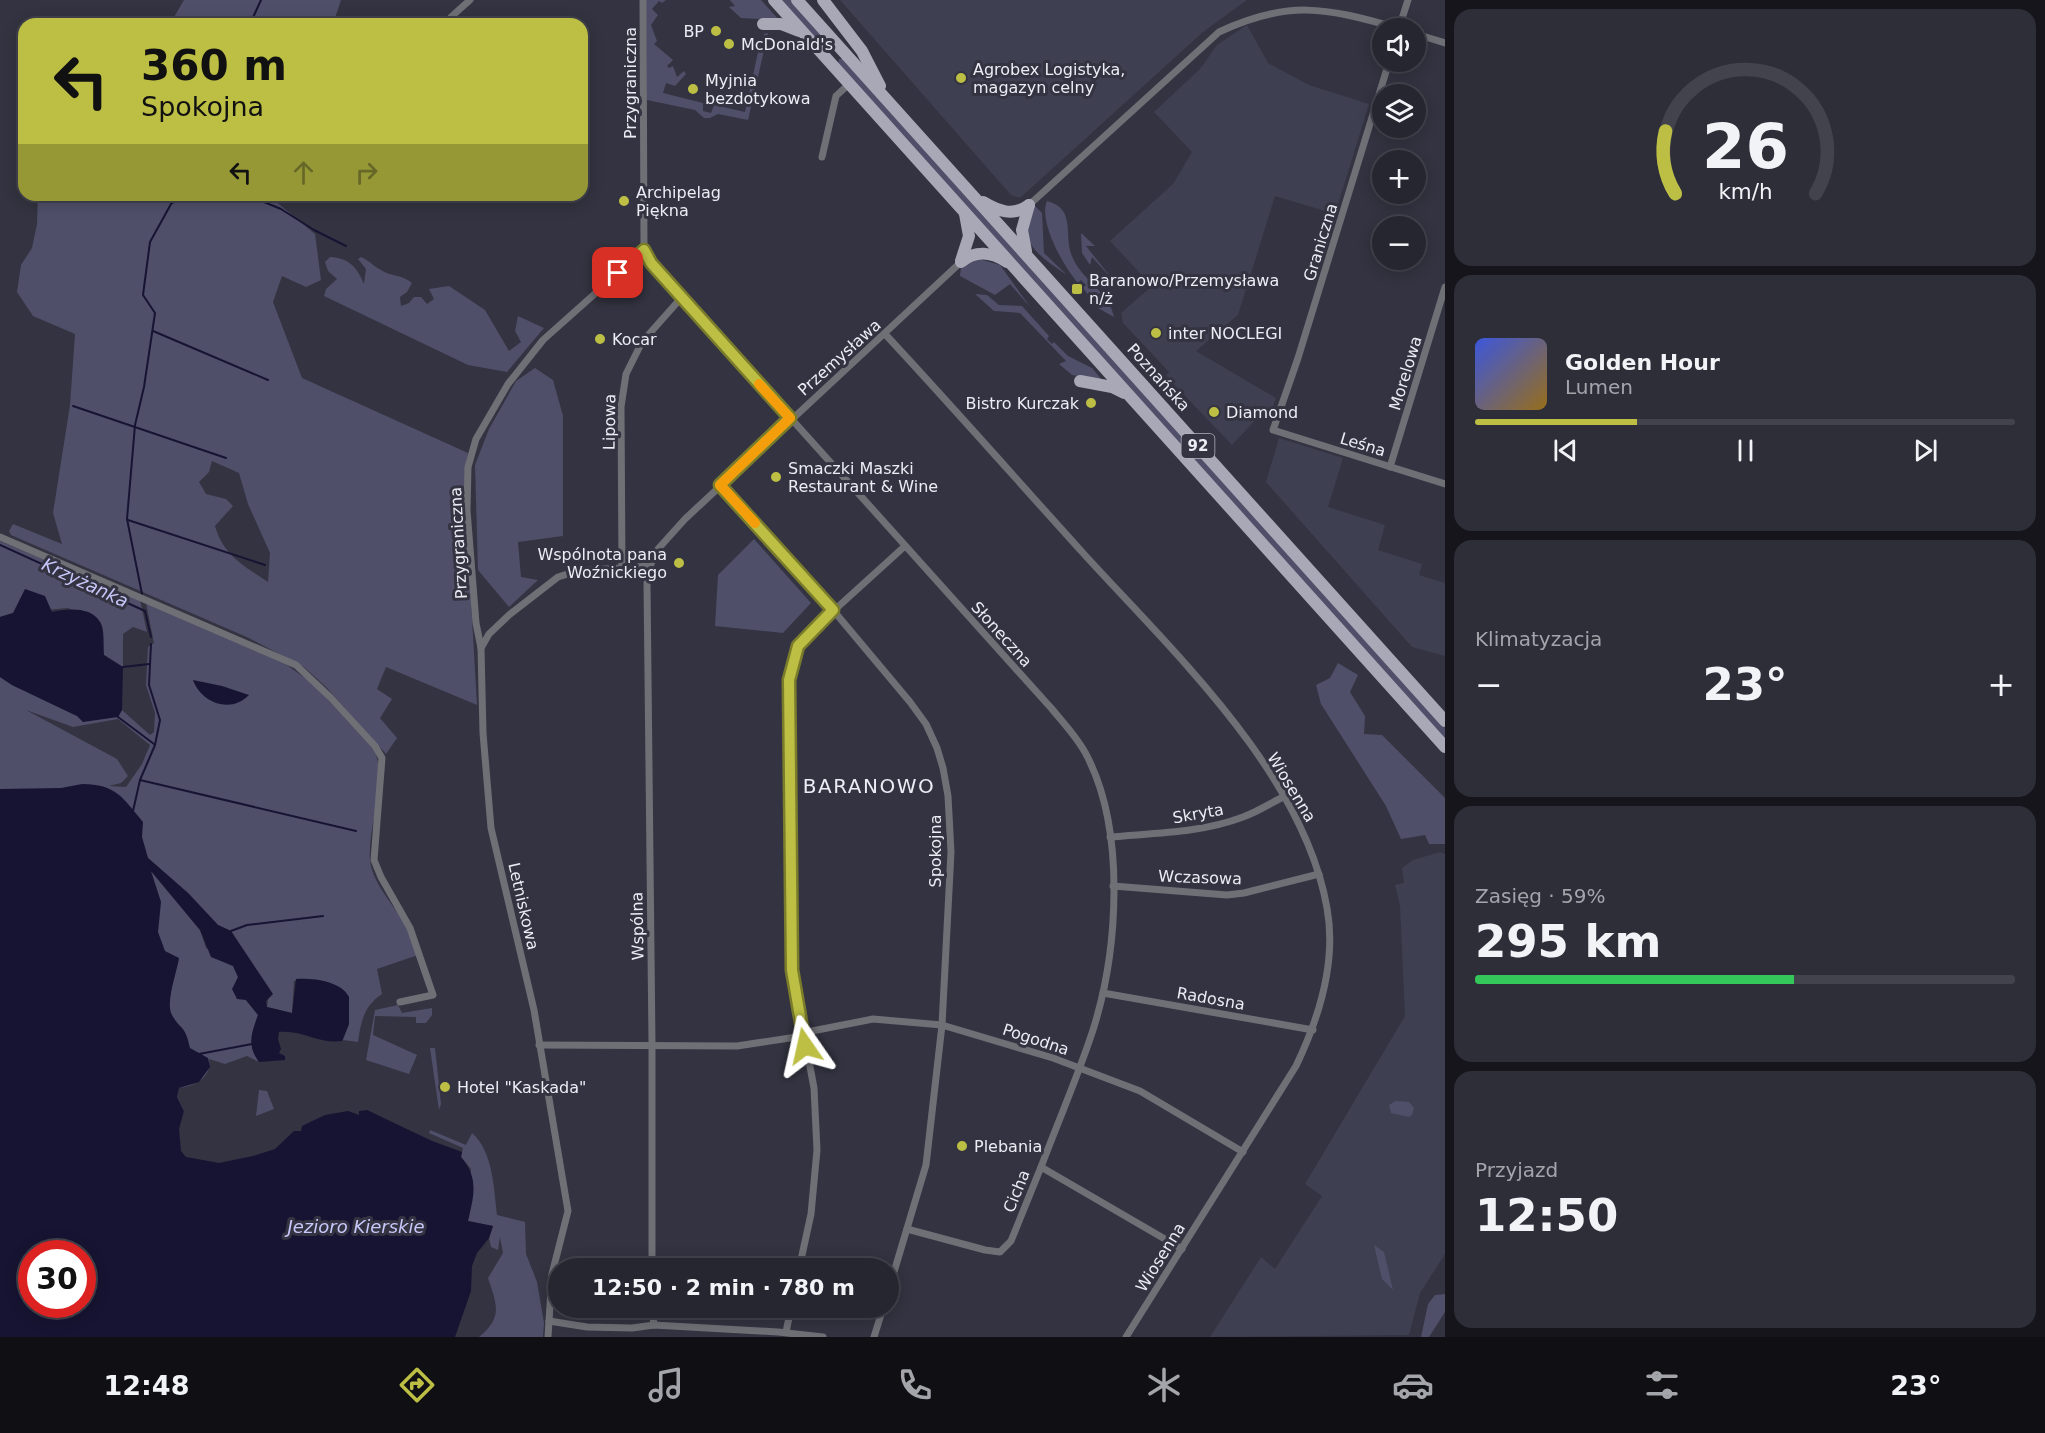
<!DOCTYPE html>
<html lang="pl">
<head>
<meta charset="utf-8">
<style>
  :root { --surface:#262631; --page:#2e2e39; --text:#f1f3f6; --muted:#a4a5ab; --line:#42434d; --accent:#bcbf44 }
  body { margin:0; font-family:"DejaVu Sans",sans-serif; background:var(--page); color:var(--text); height:100vh; display:flex; flex-direction:column; font-size:22px; white-space:nowrap }
  * { box-sizing:border-box; margin:0 }
  p { font-size:20px; color:var(--muted) }
  .icon { flex:none; width:33px; height:33px; fill:none; stroke:currentColor; stroke-width:2; stroke-linecap:round; stroke-linejoin:round }
  .map { position:relative; flex:1; overflow:hidden }
  .drawer { display:flex; flex-direction:column; gap:9px; padding:9px; background:#15151b; width:600px }
  .drawer>* { flex:none }
  .top-card { position:absolute; left:18px; top:18px; width:570px; height:183px; border-radius:18px; box-shadow:0 3px 15px #0003,0 0 0 2px var(--line); background:#bcbf44; color:#111; overflow:hidden }
  .buttons { position:absolute; left:1372px; top:18px; display:grid; gap:12px }
  .buttons a { display:grid; place-items:center; width:54px; height:54px; border-radius:50%; background:var(--surface); box-shadow:0 3px 15px #0003,0 0 0 2px var(--line); font-size:30px }
  .speed { position:absolute; left:18px; top:1240px; display:flex; gap:12px; font-size:30px; font-weight:700; text-align:center }
  .speed>* { display:grid; place-content:center; width:78px; height:78px; border-radius:50%; background:var(--surface); box-shadow:0 3px 15px #0003,0 0 0 2px var(--line); line-height:1 }
  .speed .limit { border:9px solid #d22; background:#fff; color:#111 }
  .pin { position:absolute; display:grid; place-items:center; width:51px; height:51px; color:#fff; margin:-26px; border-radius:12px; box-shadow:0 3px 9px #0006 }
  .me { position:absolute; width:66px; margin:-33px; rotate:349deg; stroke-linejoin:round; filter:drop-shadow(0 0 4px #0008) }
  .turn { display:flex; align-items:center; gap:21px; height:126px; padding:0 24px; font-size:27px }
  .turn .icon { width:78px; height:78px; stroke-width:2.5 }
  .turn b { display:block; font-size:42px; line-height:51px }
  .lanes { display:flex; align-items:center; height:57px; padding:0 24px; background:#0003; justify-content:center; gap:30px; direction:ltr }
  .lanes .off { opacity:.35 }
  .big { font-size:45px; font-weight:800; line-height:1.1 }
  .drawer .tile { flex:1; display:flex; flex-direction:column; justify-content:center; gap:9px; min-width:0; padding:0 21px; border-radius:18px; background:var(--page) }
  .drawer .dial { align-items:center; gap:0 }
  .dial svg { height:156px; overflow:visible; fill:none; stroke:var(--line); stroke-width:7; stroke-linecap:round; text-anchor:middle }
  .dial text { fill:var(--text); stroke:none }
  .song { display:flex; align-items:center; gap:18px }
  .cover { width:72px; height:72px; border-radius:9px; background:linear-gradient(135deg,hsl(230 70% 55%),hsl(40 70% 35%)) }
  .played { height:6px; border-radius:3px; background:linear-gradient(90deg,var(--accent) 30%,var(--line) 30%) }
  .keys { display:flex; justify-content:space-around; direction:ltr }
  .heat { display:flex; justify-content:space-between; align-items:center; font-size:33px; direction:ltr }
  .charge { height:9px; border-radius:4px; background:linear-gradient(90deg,#34c759 59%,var(--line) 0) }
  .trip { position:absolute; left:548px; top:1258px; width:351px; height:60px; border-radius:30px; background:var(--surface); box-shadow:0 3px 15px #0003,0 0 0 2px var(--line); font-weight:800; line-height:60px; text-align:center }
  .tab-bar { display:flex; height:96px; justify-content:space-around; align-items:center; background:#0f0f14; color:var(--muted) }
  .tab-bar .icon { width:42px; height:42px }
  .tab-bar .current { color:var(--accent) }
  .tab-bar b { font-size:27px; color:var(--text) }
  main { display:flex; flex:1; min-height:0 }
  .map>svg:first-child { display:block }
  .built { fill:#3f3f52 }
  .green { fill:#4f4f6a; fill-rule:evenodd }
  .water { fill:#171433; fill-rule:evenodd }
  .lines { fill:none; stroke-linecap:round; stroke-linejoin:round }
  .stream { stroke:#171433; stroke-width:2 }
  .minor { stroke:#6f6f76; stroke-width:7 }
  .primary { stroke:#a8a8b6; stroke-width:12 }
  .route-casing { stroke:#7a7c2c; stroke-width:15 }
  .route { stroke:#bcbf44; stroke-width:10 }
  .slow { stroke:#f59e0b; stroke-width:10 }
  .poi-dot { fill:#bcbf44; stroke:#333341; stroke-width:2 }
  .labels { text-anchor:middle; stroke-width:6; stroke-linejoin:round; paint-order:stroke }
  .shield { fill:#333341; stroke:#b4b4bf; stroke-width:1.5 }
  .shield-label { font-size:15px; font-weight:bold; fill:#ececf5 }
  .poi-label { font-size:16px; fill:#ececf5; stroke:#333341; text-anchor:start }
  .street-label { font-size:16px; fill:#ececf5; stroke:#333341 }
  .water-label { font-size:18px; font-style:italic; fill:#c7c7fa; stroke:#333341 }
  .quarter-label { font-size:20px; letter-spacing:1.5px; fill:#ececf5; stroke:#333341 }
</style>
</head>
<body>
<main>
<div class="map">
<svg width="1445" height="1337" viewBox="0 0 1445 1337">
  <rect width="100%" height="100%" fill="#333341"/>
  <!-- built -->
  <g class="built">
    <path d="M840,0H1247L1203,32L1020,198L1011,195Z"/>
    <path d="M1247,25L1268,63L1309,85L1369,104L1335,214L1275,196L1238,315L1196,351L1276,398L1268,419L1261,414L1232,445L1166,376L1169,372L1123,323L1121,313L1152,286L1110,241L1173,184L1192,152L1154,112L1200,69L1217,45Z"/>
    <path d="M1279,438L1343,458L1328,507L1385,525L1378,550L1422,564L1419,575L1445,583V656L1412,647L1266,482Z"/>
    <path d="M1440,852L1445,854V1254L1420,1293L1409,1335L1210,1337L1261,1257L1275,1269L1322,1196L1305,1184L1405,1016L1400,905L1395,885L1404,883L1402,868L1413,860Z"/>
  </g>
  <!-- green -->
  <g class="green">
    <path d="M184,0H341L333,24H170Z"/>
    <path d="M646,0H666L662,3L659,1L652,9L658,15L651,25L657,41L654,44L673,60L667,66L669,68L673,66L677,77L684,71L686,74L675,86L666,83L663,93L703,103V111L711,113L714,105L745,112L760,43L764,34L768,33L748,120L718,114L710,118H704L695,110L647,100Z"/>
    <path d="M730,0H761L779,20L741,18L729,7L735,6Z"/>
    <path d="M780,0H791L821,34L820,37L815,39Z"/>
    <path d="M839,59H844L1445,728V740L838,64Z"/>
    <path d="M38,195H318L330,203L274,200L315,234L321,280L306,287L282,276L273,302L302,378L468,453L465,467L466,515L477,705L386,667L377,689L392,699L380,718L397,738L386,754L326,687L304,667L249,638L11,535L9,531L13,524L62,544L53,513L70,405L75,334L33,316L17,292L21,265L32,248L37,224ZM212,461L239,473L248,504L270,553L268,582C244,566 223,555 215,526L233,506L226,499L206,494L199,482L209,472Z"/>
    <path d="M1047,201C1077,209 1063,235 1072,256C1081,280 1109,291 1114,317L1098,308L1083,288L1086,285L1081,280L1078,283C1064,267 1038,222 1047,201Z"/>
    <path d="M1034,205L1042,213L1044,253L1067,275C1052,264 1026,251 1027,228C1027,221 1032,212 1034,205Z"/>
    <path d="M1081,233L1095,246H1086L1113,280L1092,257L1090,265L1082,253Z"/>
    <path d="M330,257C349,258 357,267 364,284L366,269L358,259L361,257C370,261 373,266 381,270C391,277 402,274 412,283L407,292L400,297L401,306L409,303L414,297H421L427,304L434,299L429,289L449,286L485,310L509,351L521,342L515,331L518,316L544,328L507,372L468,365L324,296L326,289L337,279L328,271L325,262Z"/>
    <path d="M976,258L1000,265L1031,308L1010,284L995,295L960,276L961,267Z"/>
    <path d="M975,294L987,295L999,305L1022,306L1049,336L1047,339L1052,344L1054,342L1068,356L1092,368L1102,380L1072,375L1059,364L1066,361L1020,313L994,311Z"/>
    <path d="M535,368L553,380L563,416V536L518,542L521,577L538,580L509,607L478,570L475,465L489,429L516,381Z"/>
    <path d="M754,539L811,603L783,633L715,626L718,575Z"/>
    <path d="M0,541L140,600L147,632L133,627L123,634V667L104,655L101,623L68,608L13,613L0,617Z"/>
    <path d="M146,603L287,665L313,684L372,747C391,776 367,825 370,860C372,882 392,903 403,921C409,931 413,943 418,955L377,969L382,994C364,1006 361,1021 358,1042L343,1040L349,1024V997C334,981 316,977 294,981L292,1013L267,1007L269,991L231,931L218,925L188,893L148,858L150,870L200,930L206,948L233,966L238,977L233,989L246,1000L258,1015C252,1032 247,1045 259,1062L247,1056L225,1064L209,1059C212,1077 196,1086 179,1088L177,1097L184,1111L179,1125L0,850V677L12,685L77,716L118,717L122,710L150,735L154,732L155,713L146,685L148,647L154,643ZM26,710L73,727L118,719L150,745L142,764L126,787L109,786L121,783L128,776L117,759Z"/>
    <path d="M1338,663L1358,675L1350,692L1365,716L1364,734L1382,735L1445,798V844H1429L1425,835L1401,839L1386,806L1321,704L1316,685L1330,678Z"/>
    <path d="M398,1005L402,1013L432,1008V1015L426,1023H416V1017L375,1016L373,1035L417,1055L409,1074L366,1060L375,1010Z"/>
    <path d="M430,1048H435L441,1104L439,1110Z"/>
    <path d="M259,1090L267,1091L274,1109L256,1116Z"/>
    <path d="M1396,1101L1409,1102L1414,1108L1412,1115L1409,1117L1391,1113L1389,1105Z"/>
    <path d="M430,1130L466,1145L472,1133C493,1151 494,1189 497,1215L525,1222L526,1254L537,1282L544,1323L543,1337H479C503,1317 497,1305 488,1278L503,1253L500,1237L498,1250L491,1247L489,1238L493,1226L468,1221L471,1169L461,1157L463,1148L429,1133Z"/>
    <path d="M1374,1245L1384,1252L1393,1290L1382,1279Z"/>
    <path d="M1445,1294V1312L1429,1337H1421L1428,1304L1435,1295Z"/>
  </g>
  <!-- water -->
  <g class="water">
    <path d="M25,589L45,596L52,612C66,609 91,606 100,622C105,629 103,645 104,655L123,667L122,710L118,717L83,722L77,716L12,685L0,677V617L13,613Z"/>
    <path d="M193,680L222,686L249,695C231,714 201,703 193,680Z"/>
    <path d="M82,784C116,784 123,798 143,822L142,837L148,858L188,893L218,925L231,931L273,994L266,1001L267,1007L292,1013L296,979C313,978 341,981 349,997V1024L342,1041C315,1044 305,1030 279,1032L278,1039L281,1049L279,1053L285,1056V1060L259,1062C246,1044 252,1033 258,1015L246,1000L237,999L232,989L238,977L233,966L211,957L200,930L151,871L161,902L158,932L165,951L179,958C177,972 165,1003 172,1015C181,1031 185,1024 190,1048L208,1058L210,1067L199,1082L179,1088L177,1097L184,1111L179,1129L181,1151L186,1157L219,1163L253,1156L275,1149L294,1131H301L302,1126L325,1115L348,1111L359,1115V1111L367,1110L432,1141L462,1152L461,1157C479,1178 474,1195 468,1221L493,1226L489,1238L477,1253L472,1266L471,1291L455,1337H0V789L61,788ZM32,1254H82V1305H32Z"/>
  </g>
  <g class="lines">
    <!-- stream -->
    <g class="stream">
      <path d="M250,24L261,0"/>
      <path d="M247,195L281,209L314,230L346,246"/>
      <path d="M172,203L188,195"/>
      <path d="M153,331L268,380"/>
      <path d="M73,406L226,458"/>
      <path d="M128,520L265,565"/>
      <path d="M0,545L145,611L151,637"/>
      <path d="M142,594L127,519L135,425L144,387L155,313L143,295L150,242L176,195"/>
      <path d="M123,667L149,664"/>
      <path d="M118,717L154,744"/>
      <path d="M140,780L356,831"/>
      <path d="M133,811L140,780L155,745L160,720L149,685L151,644"/>
      <path d="M231,931L247,925L323,916"/>
      <path d="M199,1054L252,1044"/>
    </g>
    <!-- minor -->
    <g class="minor">
      <path d="M643,0L644,250L646,257L1052,709C1064,724 1078,738 1087,756C1126,832 1118,951 1093,1030C1078,1076 1058,1122 1041,1167"/>
      <path d="M451,17L470,0"/>
      <path d="M1399,28L1408,0"/>
      <path d="M1416,34L1445,43"/>
      <path d="M1389,62L1298,358L1273,430L1445,484"/>
      <path d="M822,157L836,96L849,84"/>
      <path d="M1029,205L1219,32C1287,0 1325,7 1397,28"/>
      <path d="M885,334C952,406 1017,480 1083,553C1173,652 1303,772 1327,908C1337,962 1319,1018 1296,1066L1126,1337"/>
      <path d="M1390,467L1445,287"/>
      <path d="M720,485L833,610L910,702L926,724L937,748L943,768L948,796L951,852L942,1025L926,1165L888,1292"/>
      <path d="M0,537L296,665L331,698L375,746L382,758L374,860L381,877L410,928L433,995L400,1002"/>
      <path d="M622,567L621,407L626,374L642,342L682,297"/>
      <path d="M481,648L476,623L467,510L468,467L476,439L508,384L543,340L644,250"/>
      <path d="M1110,837C1155,833 1201,833 1243,817C1257,812 1271,803 1285,796"/>
      <path d="M1113,886L1227,895L1244,893L1319,874"/>
      <path d="M1103,993L1313,1030"/>
      <path d="M802,1033L873,1019L942,1025L1053,1058L1140,1091L1243,1152"/>
      <path d="M539,1045L737,1046L803,1036"/>
      <path d="M907,1229L985,1250L1000,1252L1011,1241L1041,1167L1182,1249"/>
      <path d="M652,1269V1044L647,583L650,566L658,549L685,519L961,262"/>
      <path d="M799,1269L811,1214L817,1150L814,1088L792,970L789,680L798,646L808,634L905,546"/>
      <path d="M652,1308L654,1325"/>
      <path d="M549,1321L587,1327L632,1328L654,1325L778,1332L823,1337"/>
      <path d="M786,1332L791,1308"/>
      <path d="M548,1337L552,1274L568,1211L534,1010L491,828L483,733L481,648L489,634L509,615L558,577L577,571L650,566"/>
      <path d="M874,1337L883,1308"/>
    </g>
    <!-- primary -->
    <g class="primary">
      <path d="M774,0L1445,747"/>
      <path d="M797,0L1445,721"/>
      <path d="M823,0L862,51L880,86"/>
      <path d="M763,24H781L799,31"/>
      <path d="M983,202C998,211 1013,217 1029,205"/>
      <path d="M1026,251L1022,230L1029,205"/>
      <path d="M961,261L969,236L965,214"/>
      <path d="M961,262C975,250 992,252 1007,262"/>
      <path d="M1080,381L1112,387L1124,393"/>
    </g>
  </g>
  <g class="lines">
    <defs>
      <path id="route" d="M618,273L644,250L651,263L790,418L720,485L833,610L798,646L789,680L792,970L805,1046"/>
    </defs>
    <!-- route casing -->
    <use href="#route" class="route-casing"/>
    <!-- route -->
    <use href="#route" class="route"/>
    <!-- slow -->
    <path class="slow" d="M755,523L720,485L790,418L759,384"/>
  </g>
  <!-- markers -->
  <g class="poi-dot">
    <circle cx="716" cy="31" r="6"/>
    <circle cx="729" cy="44" r="6"/>
    <circle cx="961" cy="78" r="6"/>
    <circle cx="693" cy="89" r="6"/>
    <circle cx="624" cy="201" r="6"/>
    <rect x="1071" y="283" width="12" height="12" rx="3"/>
    <circle cx="1156" cy="333" r="6"/>
    <circle cx="600" cy="339" r="6"/>
    <circle cx="1091" cy="403" r="6"/>
    <circle cx="1214" cy="412" r="6"/>
    <circle cx="776" cy="477" r="6"/>
    <circle cx="679" cy="563" r="6"/>
    <circle cx="445" cy="1087" r="6"/>
    <circle cx="962" cy="1146" r="6"/>
  </g>
  <g class="labels">
    <!-- shield labels -->
    <rect class="shield" x="1181.5" y="434" width="33" height="24" rx="4.5"/>
    <g class="shield-label">
      <text x="1198" y="451">92</text>
    </g>
    <!-- poi labels -->
    <g class="poi-label">
      <text x="704" y="37" text-anchor="end">BP</text>
      <text x="741" y="50">McDonald's</text>
      <text x="973" y="75">Agrobex Logistyka,<tspan x="973" dy="18">magazyn celny</tspan></text>
      <text x="705" y="86">Myjnia<tspan x="705" dy="18">bezdotykowa</tspan></text>
      <text x="636" y="198">Archipelag<tspan x="636" dy="18">Piękna</tspan></text>
      <text x="1089" y="286">Baranowo/Przemysława<tspan x="1089" dy="18">n/ż</tspan></text>
      <text x="1168" y="339">inter NOCLEGI</text>
      <text x="612" y="345">Kocar</text>
      <text x="1079" y="409" text-anchor="end">Bistro Kurczak</text>
      <text x="1226" y="418">Diamond</text>
      <text x="788" y="474">Smaczki Maszki<tspan x="788" dy="18">Restaurant &amp; Wine</tspan></text>
      <text x="667" y="560" text-anchor="end">Wspólnota pana<tspan x="667" dy="18">Woźnickiego</tspan></text>
      <text x="457" y="1093">Hotel "Kaskada"</text>
      <text x="974" y="1152">Plebania</text>
    </g>
    <!-- street labels -->
    <g class="street-label">
      <text transform="translate(630 83) rotate(-90)" y="6">Przygraniczna</text>
      <text transform="translate(1320 242) rotate(-73)" y="6">Graniczna</text>
      <text transform="translate(839 357) rotate(-42)" y="6">Przemysława</text>
      <text transform="translate(1405 373) rotate(-73)" y="6">Morelowa</text>
      <text transform="translate(1159 377) rotate(48)" y="6">Poznańska</text>
      <text transform="translate(609 422) rotate(-89)" y="6">Lipowa</text>
      <text transform="translate(1363 444) rotate(17)" y="6">Leśna</text>
      <text transform="translate(458 543) rotate(-93)" y="6">Przygraniczna</text>
      <text transform="translate(1002 634) rotate(48)" y="6">Słoneczna</text>
      <text transform="translate(1292 787) rotate(59)" y="6">Wiosenna</text>
      <text transform="translate(1198 813) rotate(-10)" y="6">Skryta</text>
      <text transform="translate(935 851) rotate(-90)" y="6">Spokojna</text>
      <text transform="translate(1200 877) rotate(2)" y="6">Wczasowa</text>
      <text transform="translate(524 906) rotate(77)" y="6">Letniskowa</text>
      <text transform="translate(637 926) rotate(-91)" y="6">Wspólna</text>
      <text transform="translate(1211 998) rotate(10)" y="6">Radosna</text>
      <text transform="translate(1036 1039) rotate(18)" y="6">Pogodna</text>
      <text transform="translate(1016 1191) rotate(-68)" y="6">Cicha</text>
      <text transform="translate(1160 1257) rotate(-58)" y="6">Wiosenna</text>
    </g>
    <!-- water labels -->
    <g class="water-label">
      <text transform="translate(85 583) rotate(25)" y="6">Krzyżanka</text>
      <text x="356" y="1233">Jezioro Kierskie</text>
    </g>
    <!-- quarter labels -->
    <g class="quarter-label">
      <text x="869" y="793">BARANOWO</text>
    </g>
  </g>
</svg>
<div class="buttons">
<a><svg class="icon" aria-label="sound" viewBox="0 0 24 24"><path d="M4 9h4l5-4v14l-5-4H4zM17 9q2 3 0 6"/></svg></a>
<a><svg class="icon" aria-label="layers" viewBox="0 0 24 24"><path d="M12 4l9 5-9 5-9-5zM3 14l9 5 9-5"/></svg></a>
<a>+</a>
<a>−</a>
</div>
<div class="speed"><div class="limit">30</div></div>
<div class="pin" style="left:618px;top:273px;background:#d93025"><svg class="icon" aria-label="arrive" viewBox="0 0 24 24"><path d="M6 21V4h12l-3 4 3 4H6"/></svg></div>
<svg class="me" style="left:805px;top:1046px" viewBox="-20 -20 40 40"><path d="M0-17L14 15 0 8-14 15z" fill="#bcbf44" stroke="#fff" stroke-width="4"/></svg>
<div class="trip">12:50 · 2 min · 780 m</div>
<div class="top-card">
<div class="turn"><svg class="icon" aria-label="left" viewBox="0 0 24 24"><path d="M17 20v-9H6M10 6l-5 5 5 5"/></svg><div><b>360 m</b>Spokojna</div></div>
<div class="lanes"><svg class="icon" aria-label="left" viewBox="0 0 24 24"><path d="M17 20v-9H6M10 6l-5 5 5 5"/></svg><svg class="icon off" aria-label="ahead" viewBox="0 0 24 24"><path d="M12 20V5M6 11l6-6 6 6"/></svg><svg class="icon off" aria-label="right" viewBox="0 0 24 24"><path d="M7 20v-9h11M14 6l5 5-5 5"/></svg></div>
</div>
</div>
<section class="drawer">
<div class="tile dial"><svg viewBox="0 0 100 80">
<path d="M14 69A42 42 0 1 1 86 69"/>
<path d="M14 69A42 42 0 0 1 9 37" stroke="#bcbf44"/>
<text x="50" y="56" font-size="32" font-weight="700">26</text>
<text x="50" y="72" font-size="11">km/h</text>
</svg></div>
<div class="tile">
<div class="song"><i class="cover"></i><div><b>Golden Hour</b><p>Lumen</p></div></div>
<div class="played"></div>
<div class="keys"><svg class="icon" aria-label="previous" viewBox="0 0 24 24"><path d="M18 5L8 12l10 7zM5 5v14"/></svg><svg class="icon" aria-label="pause" viewBox="0 0 24 24"><path d="M8 5v14M16 5v14"/></svg><svg class="icon" aria-label="next" viewBox="0 0 24 24"><path d="M6 5l10 7-10 7zM19 5v14"/></svg></div>
</div>
<div class="tile"><p>Klimatyzacja</p>
<div class="heat"><a>−</a><b class="big">23°</b><a>+</a></div>
</div>
<div class="tile"><p>Zasięg · 59%</p><b class="big">295 km</b><div class="charge"></div></div>
<div class="tile"><p>Przyjazd</p><b class="big">12:50</b></div>
</section>
</main>
<nav class="tab-bar">
<b>12:48</b>
<svg class="icon current" aria-label="directions" viewBox="0 0 24 24"><path d="M12 3l9 9-9 9-9-9zM9 14v-3h6M13 9l2 2-2 2"/></svg>
<svg class="icon" aria-label="music" viewBox="0 0 24 24"><path d="M9 18V5l10-2v13"/><circle cx="6" cy="18" r="3"/><circle cx="16" cy="16" r="3"/></svg>
<svg class="icon" aria-label="phone" viewBox="0 0 24 24"><path d="M5 4h4l2 5-3 2q2 4 5 5l2-3 5 2v4C11 20 4 13 5 4z"/></svg>
<svg class="icon" aria-label="climate" viewBox="0 0 24 24"><path d="M12 3v18M4 7l16 10M4 17L20 7"/></svg>
<svg class="icon" aria-label="car" viewBox="0 0 24 24"><path d="M5 17H2v-5l4-1 3-4h7l3 4 3 1v5h-3M9 17h6M6 11h13"/><circle cx="7" cy="17" r="2"/><circle cx="17" cy="17" r="2"/></svg>
<svg class="icon" aria-label="filters" viewBox="0 0 24 24"><path d="M4 7h16M4 17h16"/><circle cx="9" cy="7" r="2"/><circle cx="15" cy="17" r="2"/></svg>
<b>23°</b>
</nav>
</body>
</html>
